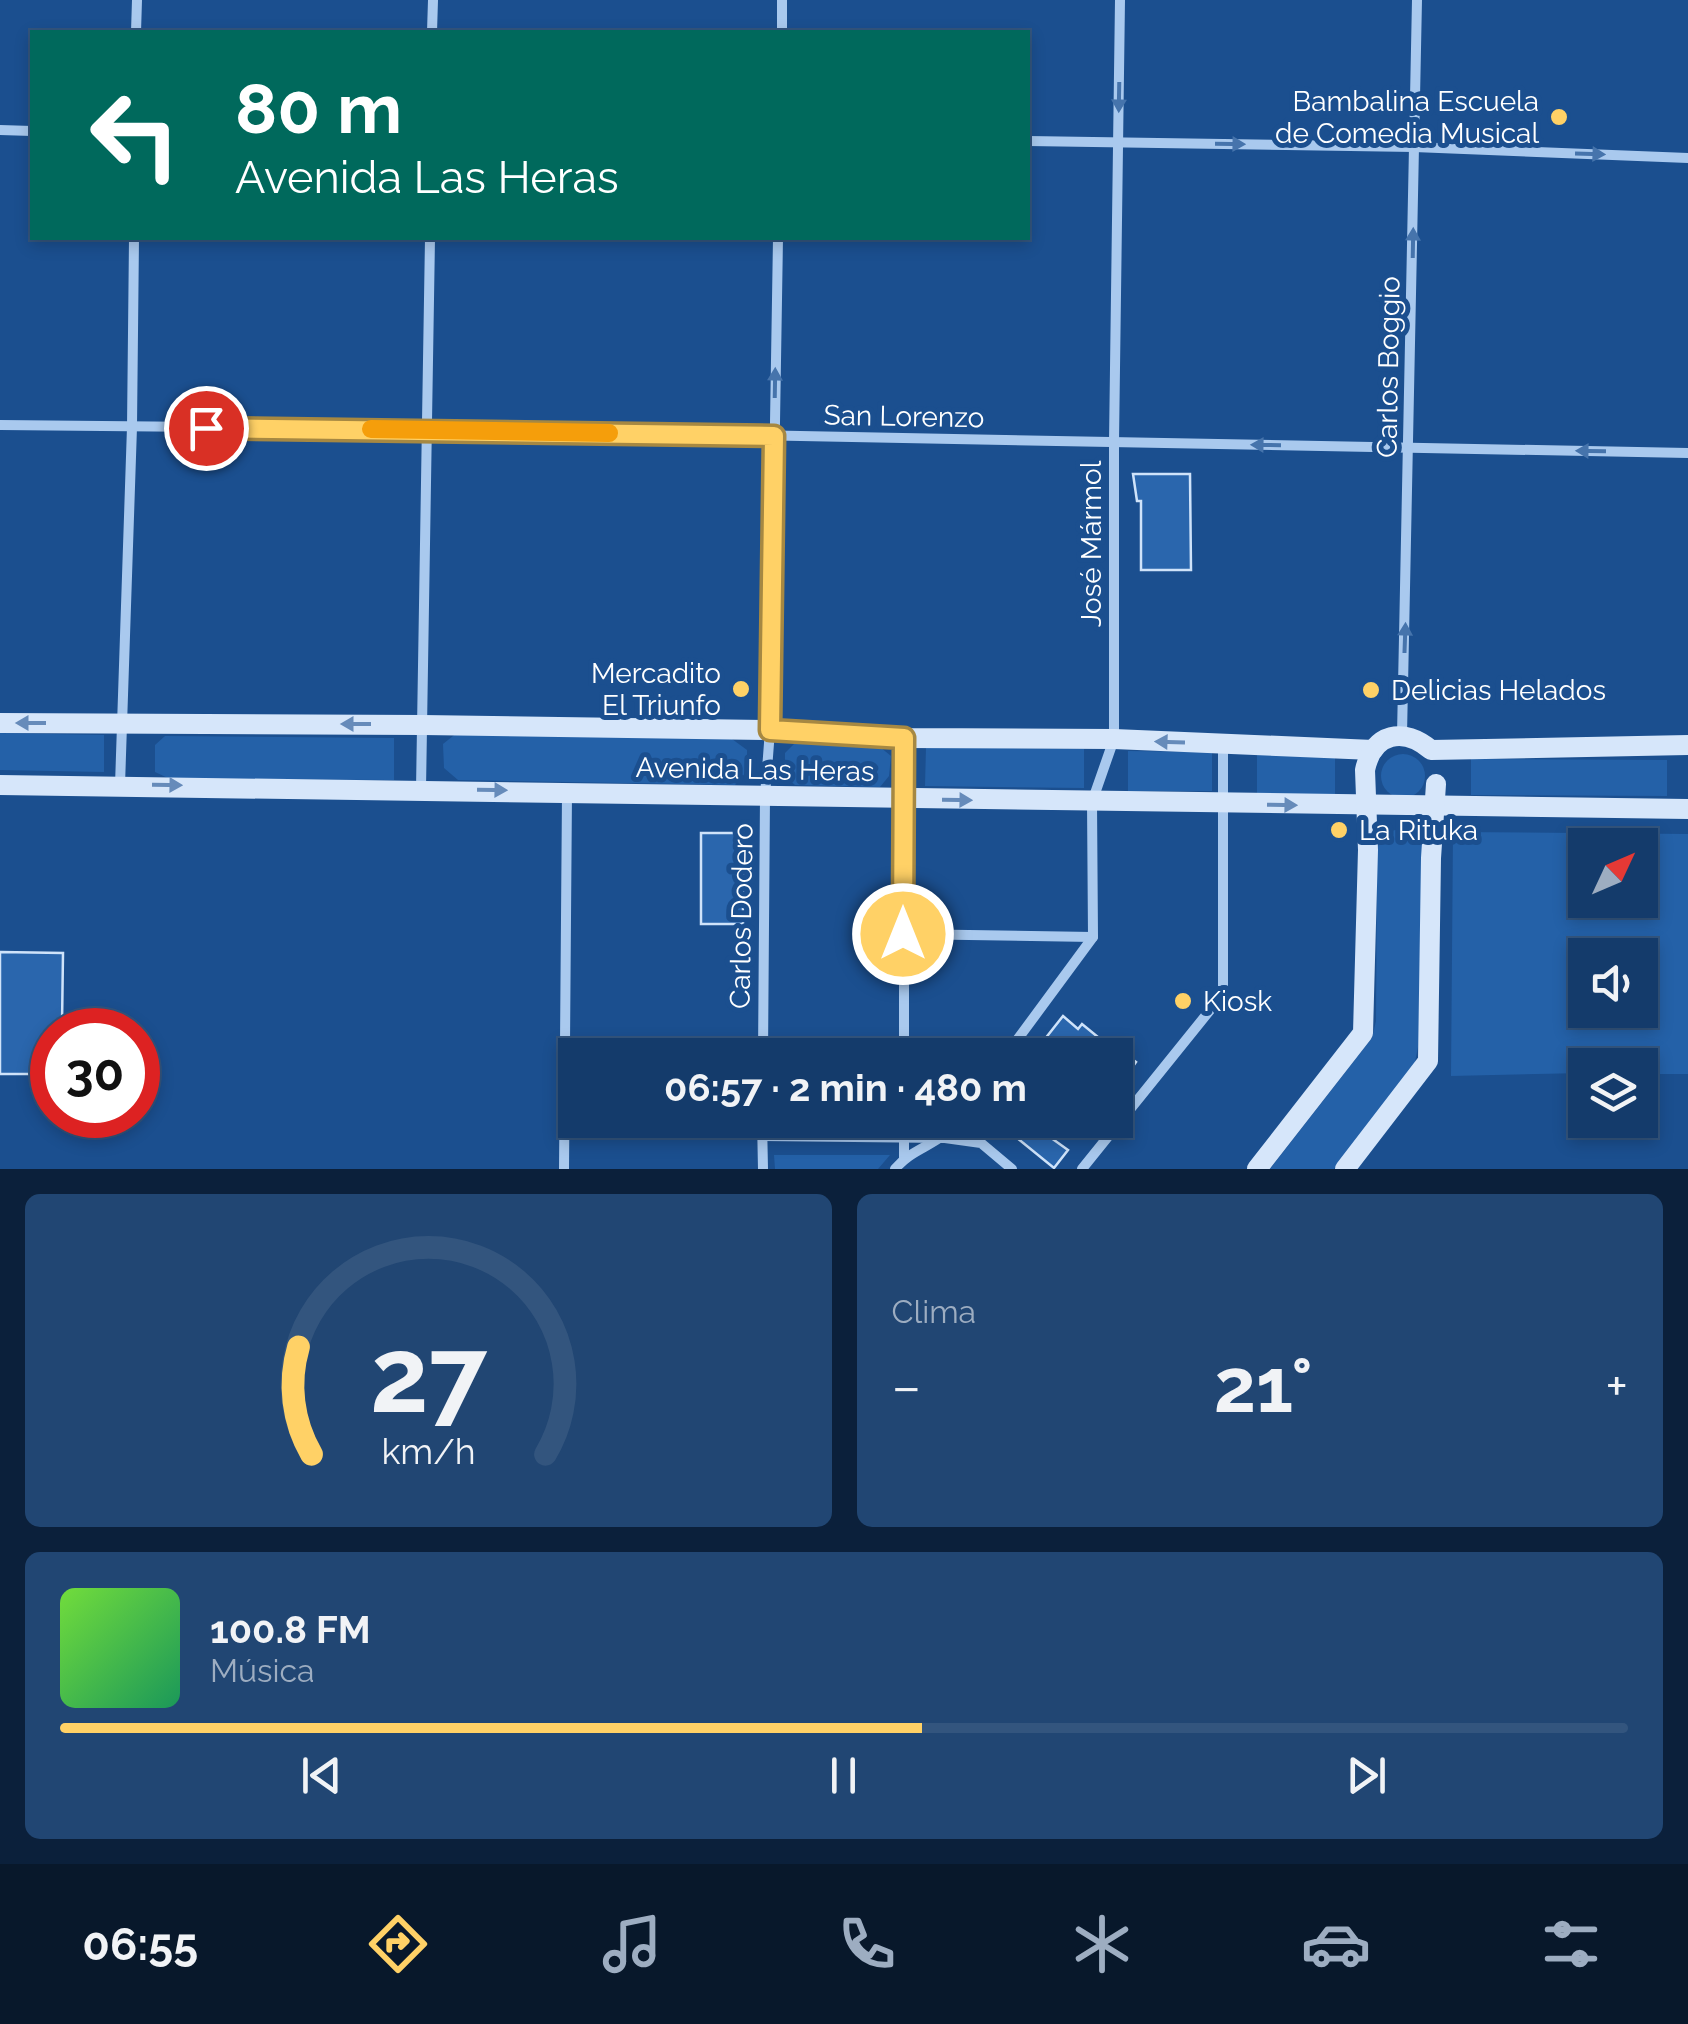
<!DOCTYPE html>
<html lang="es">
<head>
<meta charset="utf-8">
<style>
  :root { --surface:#143b6b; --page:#214673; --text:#f1f3f6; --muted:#9dadc1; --line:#33557e; --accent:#ffd166 }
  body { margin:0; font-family:Raleway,sans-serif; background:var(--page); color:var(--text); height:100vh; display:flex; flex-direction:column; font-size:38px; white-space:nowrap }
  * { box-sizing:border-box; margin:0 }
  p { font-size:32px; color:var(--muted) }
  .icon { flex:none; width:55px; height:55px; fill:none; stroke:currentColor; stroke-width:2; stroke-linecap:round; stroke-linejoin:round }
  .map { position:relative; height:1169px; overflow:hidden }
  .drawer { display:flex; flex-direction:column; gap:25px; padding:25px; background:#0b203b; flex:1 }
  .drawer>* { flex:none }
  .banner { position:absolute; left:30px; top:30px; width:1000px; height:210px; border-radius:0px; box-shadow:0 5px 15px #0003,0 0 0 2px var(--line); background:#00695c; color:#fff; overflow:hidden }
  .needle { width:65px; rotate:46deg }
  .buttons { position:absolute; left:1568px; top:828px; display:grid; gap:20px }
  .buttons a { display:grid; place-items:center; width:90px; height:90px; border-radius:0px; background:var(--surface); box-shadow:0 5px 15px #0003,0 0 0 2px var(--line); font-size:50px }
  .speed { position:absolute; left:30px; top:1008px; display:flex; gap:20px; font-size:50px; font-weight:700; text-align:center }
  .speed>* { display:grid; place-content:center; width:130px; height:130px; border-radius:50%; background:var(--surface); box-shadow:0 5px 15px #0003,0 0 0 2px var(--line); line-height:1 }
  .speed .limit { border:15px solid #d22; background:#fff; color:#111 }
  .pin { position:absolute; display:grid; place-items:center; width:85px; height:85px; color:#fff; margin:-42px; border:5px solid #fff; border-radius:50%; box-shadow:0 2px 10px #0007 }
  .me { position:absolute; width:110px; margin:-55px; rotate:0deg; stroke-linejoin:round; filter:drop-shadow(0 0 8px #0008) }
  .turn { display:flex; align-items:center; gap:35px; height:210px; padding:0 40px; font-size:45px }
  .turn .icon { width:130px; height:130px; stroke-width:2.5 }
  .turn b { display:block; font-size:70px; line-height:85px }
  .big { font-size:75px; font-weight:700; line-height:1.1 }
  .drawer .card { flex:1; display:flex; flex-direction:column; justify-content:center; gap:15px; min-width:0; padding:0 35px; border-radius:15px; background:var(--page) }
  .drawer .dial { align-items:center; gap:0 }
  .dial svg { height:260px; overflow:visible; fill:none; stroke:var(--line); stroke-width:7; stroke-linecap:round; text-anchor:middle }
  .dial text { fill:var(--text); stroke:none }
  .song { display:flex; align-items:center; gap:30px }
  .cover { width:120px; height:120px; border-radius:15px; background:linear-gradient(135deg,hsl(100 70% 55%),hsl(150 70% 35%)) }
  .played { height:10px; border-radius:5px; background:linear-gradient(90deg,var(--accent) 55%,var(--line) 55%) }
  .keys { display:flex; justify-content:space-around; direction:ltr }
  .heat { display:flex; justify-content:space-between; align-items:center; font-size:55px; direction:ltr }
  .drawer .tiles { flex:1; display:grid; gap:25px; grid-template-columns:1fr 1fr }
  .card:last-child { grid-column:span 2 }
  .trip { position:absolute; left:558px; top:1038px; width:575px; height:100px; border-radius:0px; background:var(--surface); box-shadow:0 5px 15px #0003,0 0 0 2px var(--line); font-weight:700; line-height:100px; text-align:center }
  .tab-bar { display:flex; height:160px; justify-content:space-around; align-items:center; background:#08182b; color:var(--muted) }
  .tab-bar .icon { width:70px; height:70px }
  .tab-bar .active { color:var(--accent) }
  .tab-bar b { font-size:45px; color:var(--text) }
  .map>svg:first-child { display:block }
  .green { fill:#2461a8; fill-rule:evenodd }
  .building { fill:#2a66ad; stroke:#cfe3fa; stroke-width:2.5 }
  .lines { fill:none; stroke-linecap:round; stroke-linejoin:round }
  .street { stroke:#a9c9ee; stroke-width:10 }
  .secondary { stroke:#d6e6fa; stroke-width:20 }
  .oneway { fill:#4674ac }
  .oneway2 { fill:#668bba }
  .route-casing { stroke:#a68842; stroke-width:25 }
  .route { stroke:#ffd166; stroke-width:18 }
  .slow { stroke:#f59e0b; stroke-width:18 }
  .poi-dot { fill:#ffd166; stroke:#1b4f8f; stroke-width:4 }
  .labels { text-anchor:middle; stroke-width:10; stroke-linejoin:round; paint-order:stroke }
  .poi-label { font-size:28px; fill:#fff; stroke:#1b4f8f; text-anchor:start }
  .street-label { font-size:28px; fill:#fff; stroke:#1b4f8f }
</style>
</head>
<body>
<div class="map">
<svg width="1688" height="1169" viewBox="0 0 1688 1169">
  <rect width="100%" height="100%" fill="#1b4f8f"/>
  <!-- green -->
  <g class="green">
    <path d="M458,732L732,739L747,750V771L735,785L458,780L444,768L443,744Z"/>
    <path d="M0,733L104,735V772L0,770Z"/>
    <path d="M165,736L394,738V780L170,779L155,772V745Z"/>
    <path d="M795,743L880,747L891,756L889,776L880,787L795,785L785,776V753Z"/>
    <path d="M926,747L1084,749V788L925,786Z"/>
    <path d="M1128,751L1212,752V791H1128Z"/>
    <circle cx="1403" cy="776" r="22"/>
    <path d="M1257,755H1335V795L1257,794Z"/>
    <path d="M1471,759L1667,760V796L1471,795Z"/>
    <path d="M1406,828L1418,835L1424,843L1419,1042L1414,1067L1334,1169H1270L1372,1038L1376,1021L1377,851C1381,833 1388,831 1406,828Z"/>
    <path d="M1453,832L1688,834V1074H1640V1065H1585V1073L1451,1076ZM1640,845V900H1585V845ZM1585,955H1640V1010H1585Z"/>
    <path d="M774,1155H890L878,1169H775Z"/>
  </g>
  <!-- building -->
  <g class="building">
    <path d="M1133,474H1190L1191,570H1141V501H1137Z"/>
    <rect x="701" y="833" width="42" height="91"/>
    <path d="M0,952L63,953L62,1025H52V1074H0Z"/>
    <path d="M1063,1016L1078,1029L1082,1024L1115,1051V1046L1136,1062L1115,1092V1055H1036L1044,1046L1041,1044Z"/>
    <path d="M995,1120H1026L1068,1150L1054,1168Z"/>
  </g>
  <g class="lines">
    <!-- street -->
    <g class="street">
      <path d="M136,32L137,0"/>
      <path d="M432,32L433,0"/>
      <path d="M782,32V0"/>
      <path d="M0,130L32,131"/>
      <path d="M1028,141L1414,147L1688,158"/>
      <path d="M0,425L429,429L1688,453"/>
      <path d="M1402,735L1417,0"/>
      <path d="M120,785L132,427L134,238"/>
      <path d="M421,789L430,238"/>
      <path d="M903,934L1093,937"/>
      <path d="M763,1055L765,796L770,730L778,238"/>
      <path d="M904,1055V739"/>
      <path d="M1006,1055L1093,937L1092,802L1114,739V442L1120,0"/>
      <path d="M762,1120L763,1169"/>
      <path d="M904,1120V1158"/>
      <path d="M762,1136L945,1138L981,1143L1012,1169"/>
      <path d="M564,1169L567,793"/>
      <path d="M895,1169C914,1146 938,1147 958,1120"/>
      <path d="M1082,1169L1223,994V744"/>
    </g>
    <!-- secondary -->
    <g class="secondary">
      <path d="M0,723L423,725L770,730L904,738L1114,739L1373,750"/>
      <path d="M0,785L1688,809"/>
      <path d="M1257,1169L1363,1033L1368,850L1365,770C1373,732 1404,727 1431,750L1688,745"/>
      <path d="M1345,1169L1428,1061L1431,858L1436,784"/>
    </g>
  </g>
  <!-- one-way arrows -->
  <defs><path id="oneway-solid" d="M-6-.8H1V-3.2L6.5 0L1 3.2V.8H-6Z" transform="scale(2.5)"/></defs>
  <g class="oneway">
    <use href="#oneway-solid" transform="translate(1119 97) rotate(91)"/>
    <use href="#oneway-solid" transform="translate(1230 144) rotate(1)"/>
    <use href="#oneway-solid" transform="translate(1590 154) rotate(2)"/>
    <use href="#oneway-solid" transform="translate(1413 243) rotate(-89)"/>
    <use href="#oneway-solid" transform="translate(775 383) rotate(-89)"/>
    <use href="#oneway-solid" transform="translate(1266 445) rotate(-179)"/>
    <use href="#oneway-solid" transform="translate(1591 451) rotate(-179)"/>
    <use href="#oneway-solid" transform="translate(1405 638) rotate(-88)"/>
  </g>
  <g class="oneway2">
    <use href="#oneway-solid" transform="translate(31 723) rotate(-180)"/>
    <use href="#oneway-solid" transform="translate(356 724) rotate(-180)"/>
    <use href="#oneway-solid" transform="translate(1170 742) rotate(-178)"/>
    <use href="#oneway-solid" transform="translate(167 785) rotate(1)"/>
    <use href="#oneway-solid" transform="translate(492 790) rotate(1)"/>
    <use href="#oneway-solid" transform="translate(957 800) rotate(1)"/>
    <use href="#oneway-solid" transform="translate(1282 805) rotate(1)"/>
  </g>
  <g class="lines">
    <defs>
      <path id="route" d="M206,428L774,436L770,730L904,738L903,934"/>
    </defs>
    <!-- route casing -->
    <use href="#route" class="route-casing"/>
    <!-- route -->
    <use href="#route" class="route"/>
    <!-- slow -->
    <path class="slow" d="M371,429L609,433"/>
  </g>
  <!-- markers -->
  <g class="poi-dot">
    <circle cx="1559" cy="117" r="10"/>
    <circle cx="741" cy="689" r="10"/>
    <circle cx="1371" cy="690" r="10"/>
    <circle cx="1339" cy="830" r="10"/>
    <circle cx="1183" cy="1001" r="10"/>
  </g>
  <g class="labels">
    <!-- poi labels -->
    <g class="poi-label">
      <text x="1539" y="111" text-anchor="end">Bambalina Escuela<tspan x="1539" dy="32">de Comedia Musical</tspan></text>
      <text x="721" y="683" text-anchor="end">Mercadito<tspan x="721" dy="32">El Triunfo</tspan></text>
      <text x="1391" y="700">Delicias Helados</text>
      <text x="1359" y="840">La Rituka</text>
      <text x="1203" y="1011">Kiosk</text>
    </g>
    <!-- street labels -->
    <g class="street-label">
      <text transform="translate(1388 367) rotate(-89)" y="10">Carlos Boggio</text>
      <text transform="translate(904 416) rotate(1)" y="10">San Lorenzo</text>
      <text transform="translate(1091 544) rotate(-90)" y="10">José Mármol</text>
      <text transform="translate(755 769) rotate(1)" y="10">Avenida Las Heras</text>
      <text transform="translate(741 916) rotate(-89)" y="10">Carlos Dodero</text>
    </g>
  </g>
</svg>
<div class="buttons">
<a><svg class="needle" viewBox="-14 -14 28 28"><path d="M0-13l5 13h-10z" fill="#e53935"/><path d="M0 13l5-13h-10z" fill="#9dadc1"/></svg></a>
<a><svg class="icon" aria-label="sound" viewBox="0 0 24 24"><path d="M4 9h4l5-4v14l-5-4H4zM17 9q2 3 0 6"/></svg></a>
<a><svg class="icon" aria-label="layers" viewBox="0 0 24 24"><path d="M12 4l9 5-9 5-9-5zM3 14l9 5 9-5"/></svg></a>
</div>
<div class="speed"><div class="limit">30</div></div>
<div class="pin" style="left:206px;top:428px;background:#d93025"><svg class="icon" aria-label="arrive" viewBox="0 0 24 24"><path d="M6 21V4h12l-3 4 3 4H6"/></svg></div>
<svg class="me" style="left:903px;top:934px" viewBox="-20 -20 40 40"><circle r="17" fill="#ffd166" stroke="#fff" stroke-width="3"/><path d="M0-11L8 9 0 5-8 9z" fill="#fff"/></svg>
<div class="trip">06:57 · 2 min · 480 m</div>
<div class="banner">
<div class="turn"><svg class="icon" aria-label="left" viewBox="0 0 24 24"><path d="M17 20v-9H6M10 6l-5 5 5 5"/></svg><div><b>80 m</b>Avenida Las Heras</div></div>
</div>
</div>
<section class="drawer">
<div class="tiles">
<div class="card dial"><svg viewBox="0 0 100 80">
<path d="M14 69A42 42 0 1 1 86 69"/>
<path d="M14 69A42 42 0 0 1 10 36" stroke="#ffd166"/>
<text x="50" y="56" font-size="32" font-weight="700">27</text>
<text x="50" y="72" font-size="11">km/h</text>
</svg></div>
<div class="card"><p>Clima</p>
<div class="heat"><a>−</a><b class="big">21°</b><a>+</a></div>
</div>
<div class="card">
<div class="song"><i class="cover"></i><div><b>100.8 FM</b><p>Música</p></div></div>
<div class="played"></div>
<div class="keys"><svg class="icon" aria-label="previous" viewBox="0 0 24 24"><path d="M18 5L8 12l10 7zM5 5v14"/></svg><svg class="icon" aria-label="pause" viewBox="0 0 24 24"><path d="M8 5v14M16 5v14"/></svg><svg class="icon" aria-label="next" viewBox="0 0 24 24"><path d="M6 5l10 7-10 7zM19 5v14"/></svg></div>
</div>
</div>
</section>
<nav class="tab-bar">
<b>06:55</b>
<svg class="icon active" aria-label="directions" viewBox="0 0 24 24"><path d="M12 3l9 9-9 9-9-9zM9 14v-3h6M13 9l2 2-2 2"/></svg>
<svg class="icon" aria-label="music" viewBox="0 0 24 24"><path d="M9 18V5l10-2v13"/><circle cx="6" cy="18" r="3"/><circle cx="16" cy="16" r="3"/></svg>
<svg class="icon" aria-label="phone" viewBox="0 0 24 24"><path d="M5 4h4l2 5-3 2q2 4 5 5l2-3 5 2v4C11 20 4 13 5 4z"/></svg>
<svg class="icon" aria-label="climate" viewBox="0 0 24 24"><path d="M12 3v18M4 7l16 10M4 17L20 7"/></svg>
<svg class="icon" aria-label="car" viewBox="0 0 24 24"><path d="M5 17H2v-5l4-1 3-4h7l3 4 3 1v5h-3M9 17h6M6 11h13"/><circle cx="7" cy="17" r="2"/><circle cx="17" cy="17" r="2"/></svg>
<svg class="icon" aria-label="filters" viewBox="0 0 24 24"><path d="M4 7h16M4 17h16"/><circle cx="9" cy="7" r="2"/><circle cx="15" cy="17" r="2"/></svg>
</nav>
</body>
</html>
